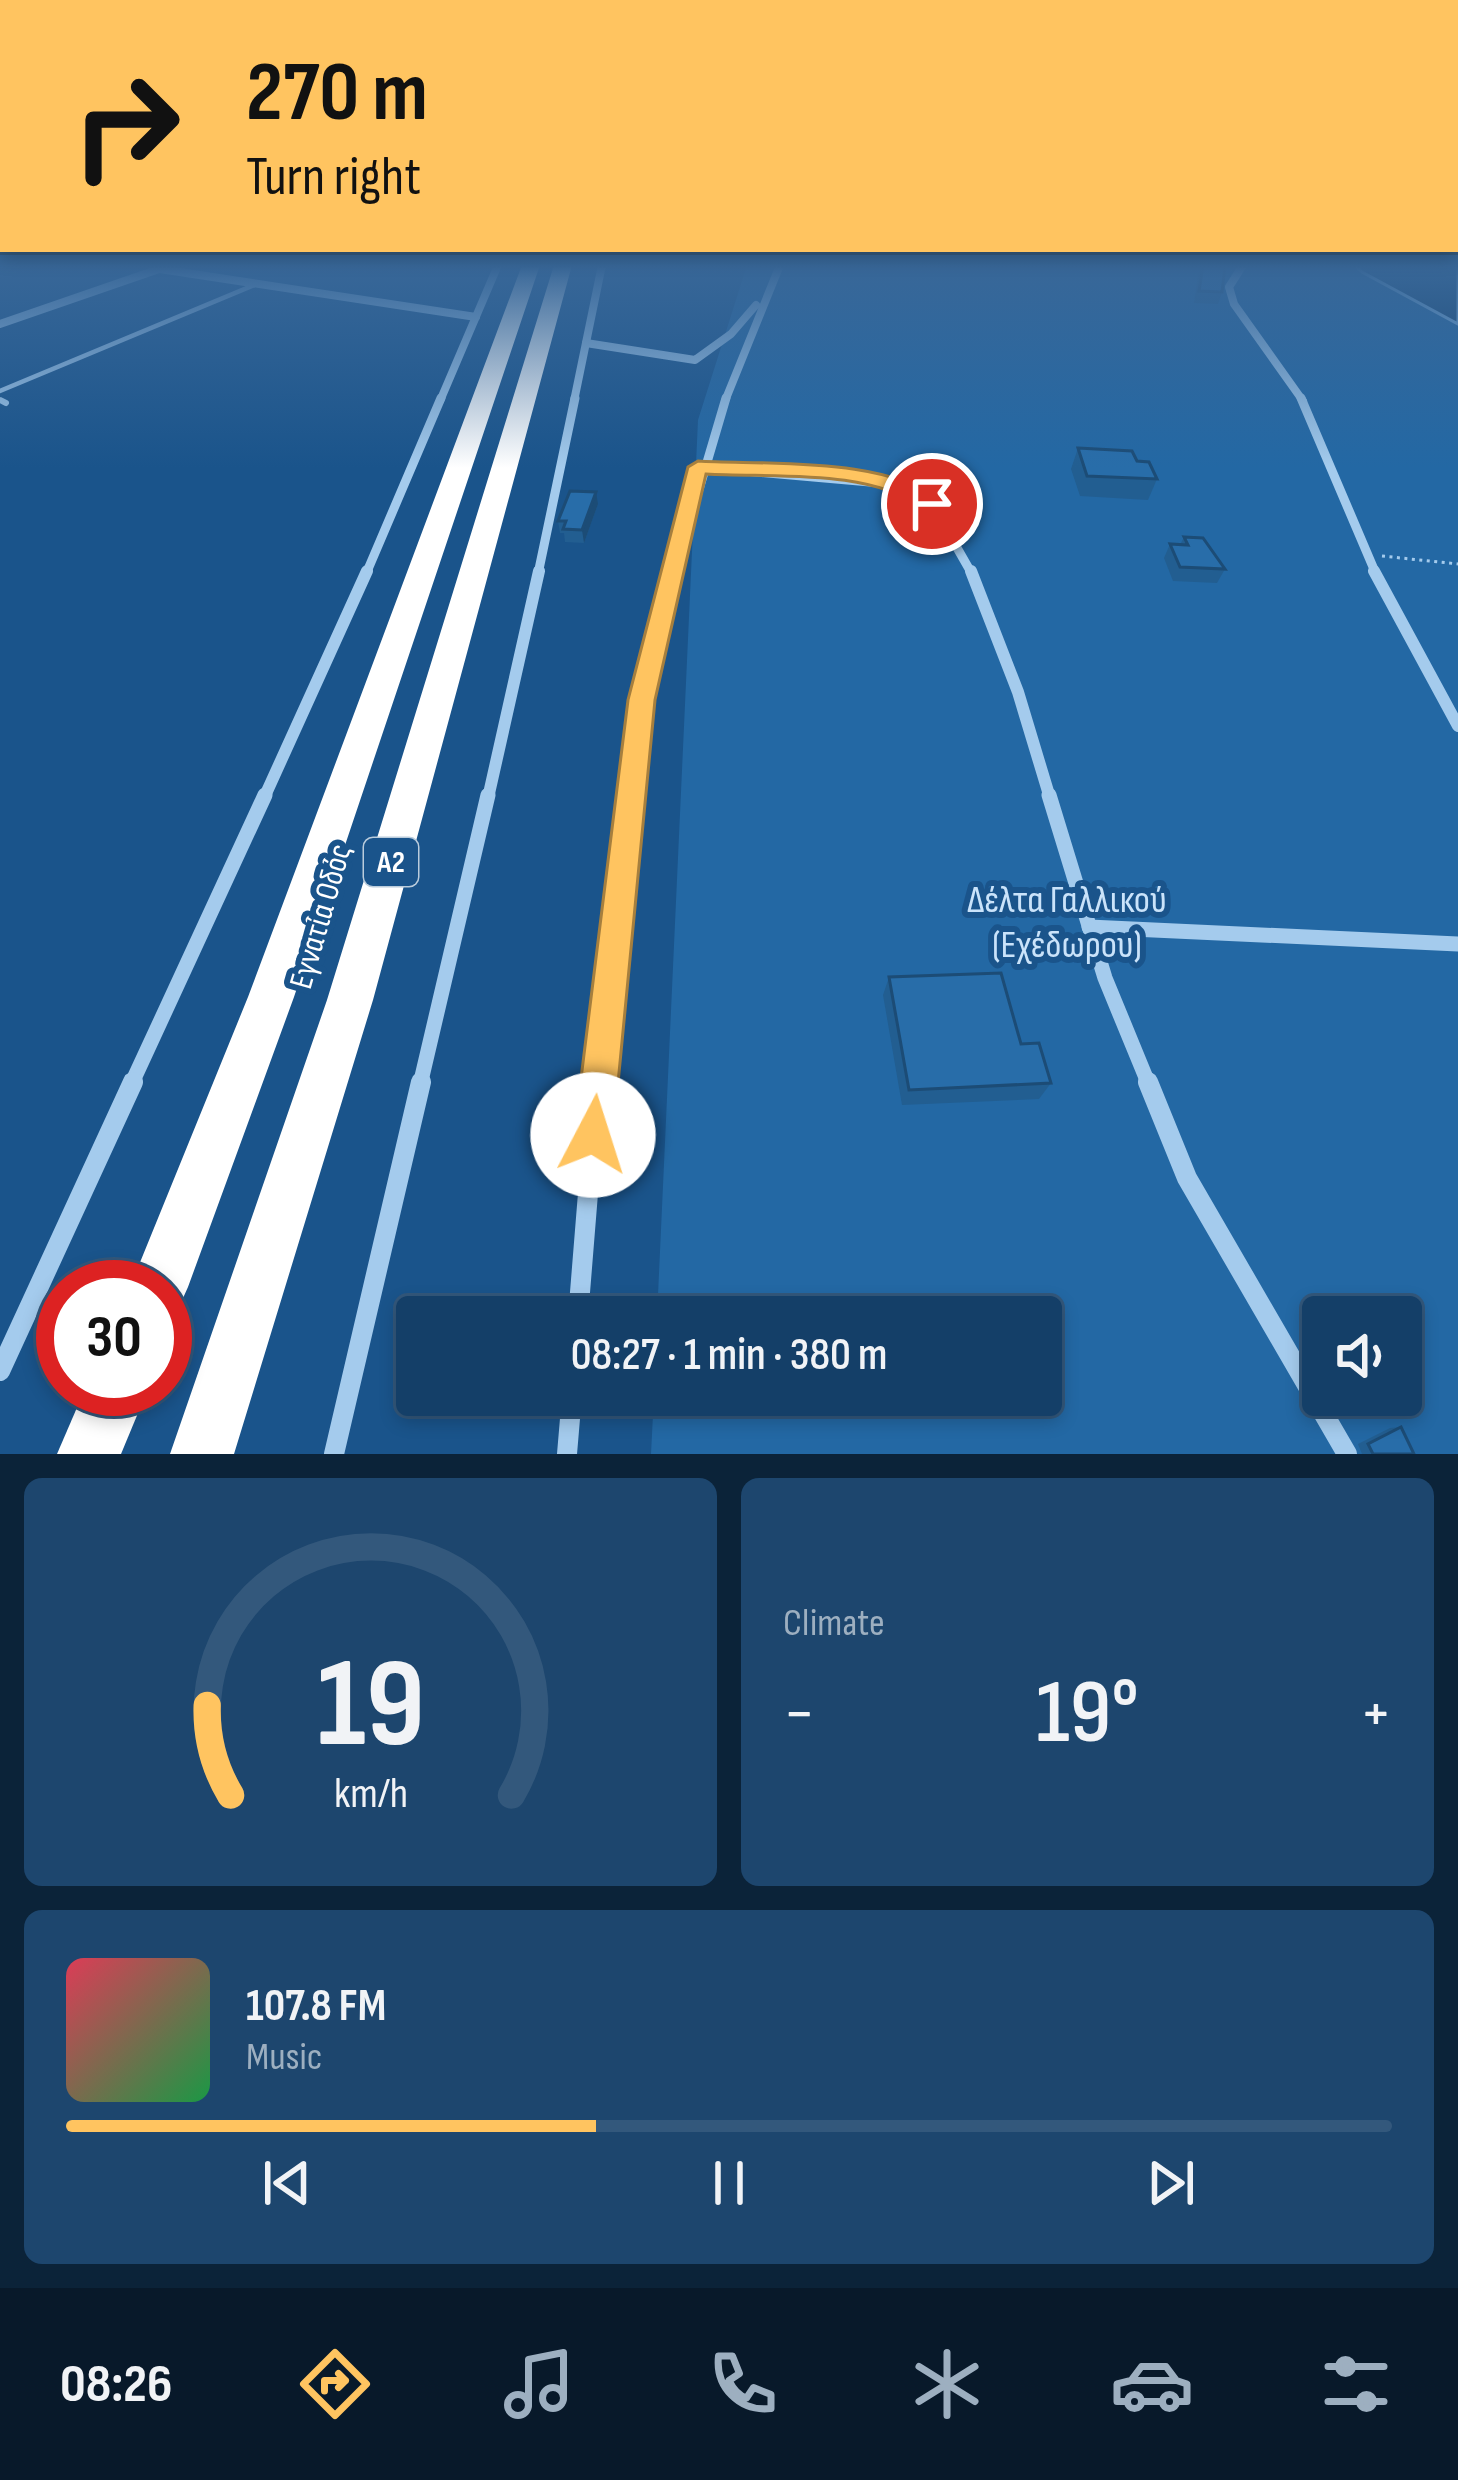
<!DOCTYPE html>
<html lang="en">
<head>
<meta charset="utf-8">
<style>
  :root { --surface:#143f68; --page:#1d466e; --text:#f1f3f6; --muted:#9dafc0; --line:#33587c; --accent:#ffc460 }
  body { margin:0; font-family:"Sofia Sans Condensed",sans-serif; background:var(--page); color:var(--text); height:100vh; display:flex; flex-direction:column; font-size:45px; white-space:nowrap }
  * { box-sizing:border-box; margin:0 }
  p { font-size:39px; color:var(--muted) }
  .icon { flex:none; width:66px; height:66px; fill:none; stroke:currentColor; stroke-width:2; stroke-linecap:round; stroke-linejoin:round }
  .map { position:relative; height:1454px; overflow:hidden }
  .sheet { display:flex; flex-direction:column; gap:24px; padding:24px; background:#0b2339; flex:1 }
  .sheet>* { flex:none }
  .guide { position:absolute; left:0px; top:0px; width:1458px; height:252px; box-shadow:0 6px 18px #0003,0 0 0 3px var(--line); background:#ffc460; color:#111; overflow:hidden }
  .buttons { position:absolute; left:1302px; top:1296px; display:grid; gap:24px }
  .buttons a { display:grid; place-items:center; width:120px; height:120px; border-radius:12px; background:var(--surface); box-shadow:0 6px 18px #0003,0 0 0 3px var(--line); font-size:60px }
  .speed { position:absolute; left:36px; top:1260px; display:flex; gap:24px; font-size:60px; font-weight:700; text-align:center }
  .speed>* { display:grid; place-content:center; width:156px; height:156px; border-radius:50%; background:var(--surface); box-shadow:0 6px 18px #0003,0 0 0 3px var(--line); line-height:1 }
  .speed .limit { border:18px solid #d22; background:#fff; color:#111 }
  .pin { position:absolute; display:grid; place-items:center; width:102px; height:102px; color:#fff; margin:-51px; border:6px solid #fff; border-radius:50%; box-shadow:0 3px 12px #0007 }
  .me { position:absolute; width:132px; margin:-66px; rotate:5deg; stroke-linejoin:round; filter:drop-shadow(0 0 9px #0008) }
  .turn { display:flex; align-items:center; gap:42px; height:252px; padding:0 48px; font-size:54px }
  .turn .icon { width:156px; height:156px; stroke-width:2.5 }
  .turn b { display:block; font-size:84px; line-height:102px }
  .big { font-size:90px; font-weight:600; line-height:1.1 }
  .sheet .card { flex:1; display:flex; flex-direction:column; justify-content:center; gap:18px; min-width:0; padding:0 42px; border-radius:18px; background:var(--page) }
  .sheet .dial { align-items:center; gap:0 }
  .dial svg { height:312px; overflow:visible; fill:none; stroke:var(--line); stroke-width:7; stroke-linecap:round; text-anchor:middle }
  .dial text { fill:var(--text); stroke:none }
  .song { display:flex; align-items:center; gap:36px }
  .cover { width:144px; height:144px; border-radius:18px; background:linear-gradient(135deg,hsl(350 70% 55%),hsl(140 70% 35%)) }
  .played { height:12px; border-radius:6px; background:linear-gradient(90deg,var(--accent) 40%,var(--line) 40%) }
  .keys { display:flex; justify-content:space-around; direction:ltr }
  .heat { display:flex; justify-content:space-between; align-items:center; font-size:66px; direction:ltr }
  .sheet .tiles { flex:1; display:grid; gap:24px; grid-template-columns:1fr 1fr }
  .card:last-child { grid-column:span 2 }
  .trip { position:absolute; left:396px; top:1296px; width:666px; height:120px; border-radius:12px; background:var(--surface); box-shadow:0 6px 18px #0003,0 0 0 3px var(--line); font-weight:600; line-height:120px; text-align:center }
  .dock { display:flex; height:192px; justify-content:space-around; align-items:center; background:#08192a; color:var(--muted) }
  .dock .icon { width:84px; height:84px }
  .dock .on { color:var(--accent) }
  .dock b { font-size:54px; color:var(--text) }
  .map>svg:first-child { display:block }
  .green { fill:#2368a4; fill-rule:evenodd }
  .water { fill:#113e68; stroke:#97c7f0; stroke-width:3 }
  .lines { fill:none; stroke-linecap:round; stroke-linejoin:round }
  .path { stroke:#a4cbed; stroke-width:3; stroke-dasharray:3 4.5; stroke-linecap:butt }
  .lane-far1 { stroke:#a4cbed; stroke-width:4.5 }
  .lane { stroke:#a4cbed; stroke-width:6 }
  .street-far4 { stroke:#a4cbed; stroke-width:8 }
  .street-far3 { stroke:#a4cbed; stroke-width:9 }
  .street-far2 { stroke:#a4cbed; stroke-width:12 }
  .street-far1 { stroke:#a4cbed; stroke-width:15 }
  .street { stroke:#a4cbed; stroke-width:20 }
  .highway { fill:#fff; fill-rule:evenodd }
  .wall { fill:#225e91 }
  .shaded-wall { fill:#1c4c76 }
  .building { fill:#286da9; stroke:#1c4c76; stroke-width:3 }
  .route { fill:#ffc460; stroke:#a67f3e; stroke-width:3 }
  .labels { text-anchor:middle; stroke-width:12; stroke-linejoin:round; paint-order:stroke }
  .shield { fill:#1a548b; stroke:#baccdc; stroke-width:3 }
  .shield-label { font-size:30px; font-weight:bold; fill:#fff }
  .street-label { font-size:33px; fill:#fff; stroke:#1a548b }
  .near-park-label { font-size:39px; fill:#cae3fa; stroke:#1a548b }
</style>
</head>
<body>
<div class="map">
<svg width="1458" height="1454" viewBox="0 0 1458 1454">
  <rect width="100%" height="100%" fill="#1a548b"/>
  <!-- green -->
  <path class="green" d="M747,265H1458V1454H651L654,1395H1041V1317H657L698,420ZM1323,1317H1401V1395H1323Z"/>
  <!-- water -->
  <path class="water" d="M1355,265H1458V324L1362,272Z"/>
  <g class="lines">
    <!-- path -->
    <path class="path" d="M1382,556L1458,564"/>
    <!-- lane-far1 -->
    <path class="lane-far1" d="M0,391L259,283"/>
    <!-- lane -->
    <path class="lane" d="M0,400L6,403"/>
    <!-- street-far4 -->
    <g class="street-far4">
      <path d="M1243,265L1229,287L1234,304L1303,401"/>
      <path d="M160,269L476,317"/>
      <path d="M0,324L162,268"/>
      <path d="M586,343L695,360L731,334L756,305"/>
      <path d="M440,401L498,265"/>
      <path d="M574,401L602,265"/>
      <path d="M725,401L780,265"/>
    </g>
    <!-- street-far3 -->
    <g class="street-far3">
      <path d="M1301,398L1376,574"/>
      <path d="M698,467L904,485L932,504L972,574"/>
      <path d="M366,574L441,398"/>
      <path d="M538,574L575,398"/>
      <path d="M674,574L726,398"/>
    </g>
    <!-- street-far2 -->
    <g class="street-far2">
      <path d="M971,571L1018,692L1050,798"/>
      <path d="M1374,571L1458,726"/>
      <path d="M264,798L367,571"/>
      <path d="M488,798L539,571"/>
      <path d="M630,798L675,571"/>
    </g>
    <!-- street-far1 -->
    <g class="street-far1">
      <path d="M1049,795L1105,978L1149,1085"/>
      <path d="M1089,927L1458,944"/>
      <path d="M131,1085L265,795"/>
      <path d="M420,1085L488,795"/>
      <path d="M597,1085L630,795"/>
    </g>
    <!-- street -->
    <g class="street">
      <path d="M1148,1082L1187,1178L1347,1454"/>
      <path d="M578,1317L597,1082"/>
      <path d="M0,1371L133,1082"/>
      <path d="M334,1454L421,1082"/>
      <path d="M567,1454L572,1395"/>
    </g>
    <!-- highway -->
    <g class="highway">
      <path d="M522,265H540L294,997L188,1287L179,1307L165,1313V1287H130L248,997Z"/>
      <path d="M554,265H572L373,1000L234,1454H170L327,1000Z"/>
      <path d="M85,1389H148L121,1454H57Z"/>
    </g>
  </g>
  <!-- wall -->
  <g class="wall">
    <path d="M1202,265L1222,292L1218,304L1194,303L1198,275Z"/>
    <path d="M1078,448L1137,461L1157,479L1148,500L1080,496L1071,469Z"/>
    <path d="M598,504L584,543L565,542L564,533H560L558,521Z"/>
    <path d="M1184,537L1225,569L1217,583L1173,581L1164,558L1170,544L1180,545Z"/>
    <path d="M889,977L1021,1044L1051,1083L1039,1099L902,1105L883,995Z"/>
    <path d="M1401,1427L1414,1454H1362L1358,1444L1390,1428Z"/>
  </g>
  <!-- shaded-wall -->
  <path class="shaded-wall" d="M596,492L598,504L584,543L582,530Z"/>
  <!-- building -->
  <g class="building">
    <path d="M1203,265L1225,266L1222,292L1199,291Z"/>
    <path d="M1078,448L1132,451L1137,461L1149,462L1157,479L1087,476Z"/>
    <path d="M570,491L596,492L582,530L563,529L566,521H558Z"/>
    <path d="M1184,537L1203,538L1225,569L1180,567L1170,544L1188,545Z"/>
    <path d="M1001,973L1021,1044L1039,1043L1051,1083L909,1090L889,977Z"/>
    <path d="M1401,1427L1414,1454H1373L1368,1444Z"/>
  </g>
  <!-- sky -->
  <linearGradient id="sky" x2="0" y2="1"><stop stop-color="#0e2e4c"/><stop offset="0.57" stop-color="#386798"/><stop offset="1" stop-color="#386798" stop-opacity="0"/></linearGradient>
  <rect width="1458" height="468" fill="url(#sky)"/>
  <!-- route -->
  <path class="route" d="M698,461C763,465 896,456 942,504L924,508C866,468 776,478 706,474L655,700L613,1135L607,1149L593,1155L580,1149L574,1135L628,700L688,467Z"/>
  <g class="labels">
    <!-- shield labels -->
    <rect class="shield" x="364" y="838" width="54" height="48" rx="9"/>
    <g class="shield-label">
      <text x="391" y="872">Α2</text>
    </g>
    <!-- street labels -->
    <g class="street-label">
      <text transform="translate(319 916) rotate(-74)" y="12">Εγνατία Οδός</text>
    </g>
    <!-- near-park labels -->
    <g class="near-park-label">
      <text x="1067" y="912">Δέλτα Γαλλικού<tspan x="1067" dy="45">(Εχέδωρου)</tspan></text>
    </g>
  </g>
</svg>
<div class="buttons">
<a><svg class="icon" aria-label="sound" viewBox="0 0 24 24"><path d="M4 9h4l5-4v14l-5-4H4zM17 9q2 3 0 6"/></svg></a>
</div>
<div class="speed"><div class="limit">30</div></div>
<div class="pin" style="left:932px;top:504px;background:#d93025"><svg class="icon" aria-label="arrive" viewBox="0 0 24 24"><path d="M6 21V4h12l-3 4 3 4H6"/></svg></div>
<svg class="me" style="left:593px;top:1135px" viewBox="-20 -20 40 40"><circle r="19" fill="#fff"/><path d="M0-13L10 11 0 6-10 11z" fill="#ffc460"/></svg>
<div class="trip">08:27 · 1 min · 380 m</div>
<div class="guide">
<div class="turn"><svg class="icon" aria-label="right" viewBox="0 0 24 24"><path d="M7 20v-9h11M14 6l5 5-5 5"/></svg><div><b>270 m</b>Turn right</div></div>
</div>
</div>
<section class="sheet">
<div class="tiles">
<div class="card dial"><svg viewBox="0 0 100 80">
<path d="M14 69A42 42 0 1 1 86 69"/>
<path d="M14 69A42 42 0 0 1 8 46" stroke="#ffc460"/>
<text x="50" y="56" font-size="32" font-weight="700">19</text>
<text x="50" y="72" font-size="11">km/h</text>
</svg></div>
<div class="card"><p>Climate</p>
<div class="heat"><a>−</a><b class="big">19°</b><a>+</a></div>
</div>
<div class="card">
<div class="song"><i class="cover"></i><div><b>107.8 FM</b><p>Music</p></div></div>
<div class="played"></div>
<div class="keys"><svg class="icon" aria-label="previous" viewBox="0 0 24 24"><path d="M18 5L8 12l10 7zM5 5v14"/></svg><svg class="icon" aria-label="pause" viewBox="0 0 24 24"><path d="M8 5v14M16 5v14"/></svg><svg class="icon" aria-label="next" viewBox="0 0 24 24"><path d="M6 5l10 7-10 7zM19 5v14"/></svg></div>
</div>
</div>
</section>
<nav class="dock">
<b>08:26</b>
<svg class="icon on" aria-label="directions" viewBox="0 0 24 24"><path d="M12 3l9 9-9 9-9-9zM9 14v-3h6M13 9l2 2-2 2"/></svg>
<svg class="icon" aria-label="music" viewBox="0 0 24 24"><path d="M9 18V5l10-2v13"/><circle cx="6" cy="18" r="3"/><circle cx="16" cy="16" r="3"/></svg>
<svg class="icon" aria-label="phone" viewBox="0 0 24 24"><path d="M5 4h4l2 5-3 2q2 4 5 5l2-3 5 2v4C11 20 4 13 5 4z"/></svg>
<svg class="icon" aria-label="climate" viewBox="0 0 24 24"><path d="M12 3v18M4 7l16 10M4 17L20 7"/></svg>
<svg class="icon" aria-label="car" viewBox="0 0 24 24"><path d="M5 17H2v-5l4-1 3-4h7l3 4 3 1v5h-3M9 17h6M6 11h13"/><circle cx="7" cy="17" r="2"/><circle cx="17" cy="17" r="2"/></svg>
<svg class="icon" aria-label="filters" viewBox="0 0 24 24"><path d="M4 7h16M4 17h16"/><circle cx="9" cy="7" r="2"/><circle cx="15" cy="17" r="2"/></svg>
</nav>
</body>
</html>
